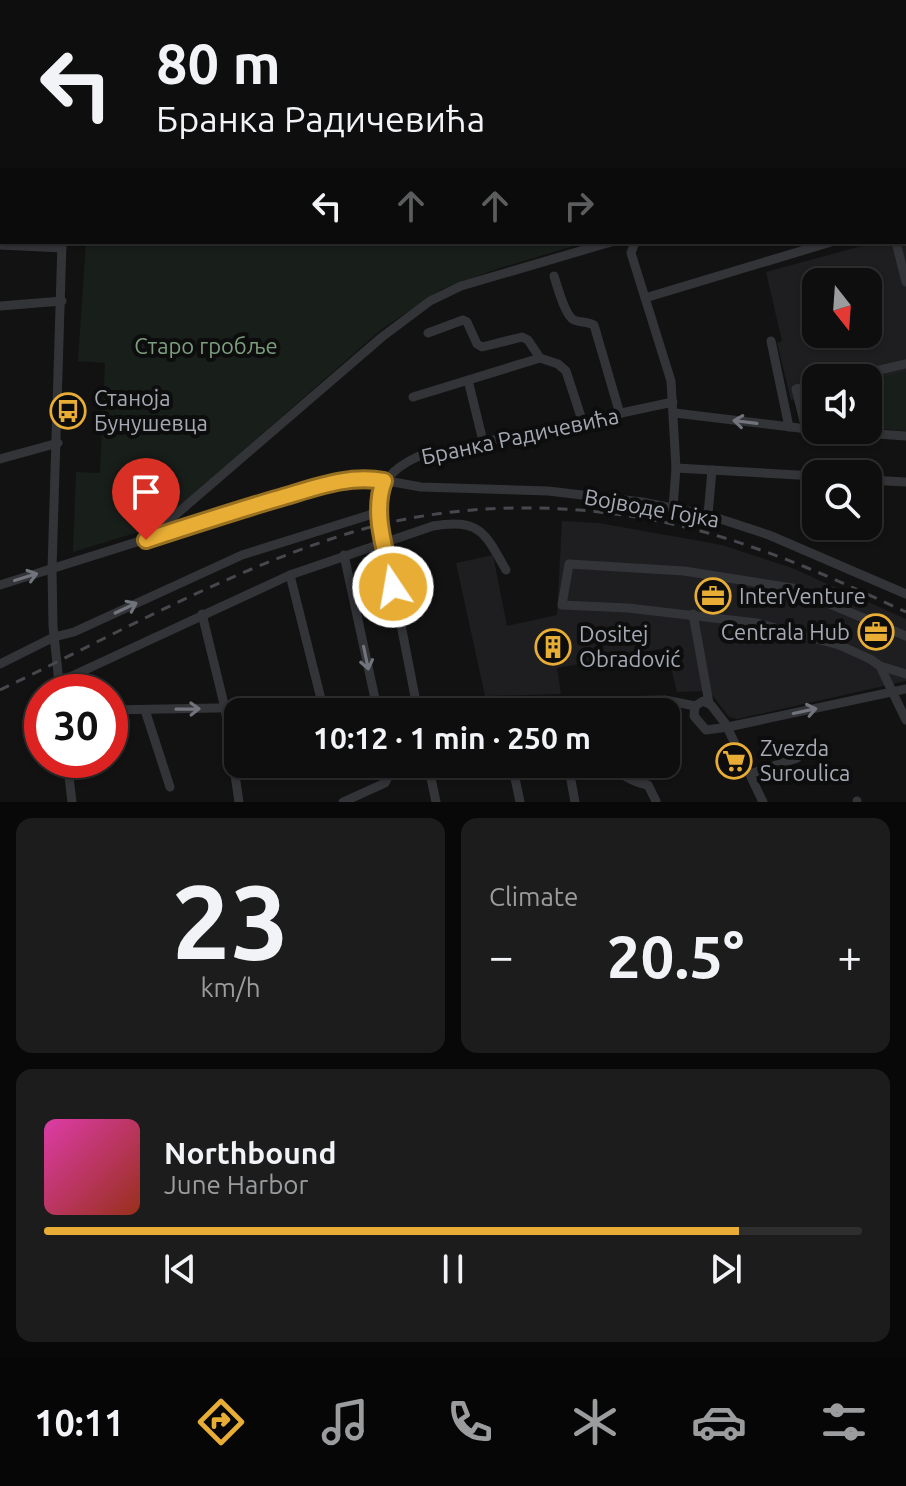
<!DOCTYPE html>
<html lang="en">
<head>
<meta charset="utf-8">
<style>
  :root { --surface:#0e0e0e; --page:#1c1c1c; --text:#f1f3f6; --muted:#9b9c9e; --line:#2e2e2e; --accent:#e8ad35 }
  body { margin:0; font-family:Ubuntu,sans-serif; background:var(--page); color:var(--text); height:100vh; display:flex; flex-direction:column; font-size:30px; white-space:nowrap }
  * { box-sizing:border-box; margin:0 }
  p { font-size:26px; color:var(--muted) }
  .icon { flex:none; width:44px; height:44px; fill:none; stroke:currentColor; stroke-width:2; stroke-linecap:round; stroke-linejoin:round }
  .map { position:relative; height:802px; overflow:hidden }
  .drawer { display:flex; flex-direction:column; gap:16px; padding:16px; background:#080808; flex:1 }
  .drawer>* { flex:none }
  .hud { position:absolute; left:0px; top:0px; width:906px; height:244px; box-shadow:0 2px 6px #0004,0 0 0 2px var(--line); background:#0e0e0e; color:var(--text); overflow:hidden }
  .needle { width:52px; rotate:163deg }
  .tools { position:absolute; left:802px; top:268px; display:grid; gap:16px }
  .tools a { display:grid; place-items:center; width:80px; height:80px; border-radius:16px; background:var(--surface); box-shadow:0 2px 6px #0004,0 0 0 2px var(--line); font-size:40px }
  .speed { position:absolute; left:24px; top:674px; display:flex; gap:16px; font-size:40px; font-weight:700; text-align:center }
  .speed>* { display:grid; place-content:center; width:104px; height:104px; border-radius:50%; background:var(--surface); box-shadow:0 2px 6px #0004,0 0 0 2px var(--line); line-height:1 }
  .speed .limit { border:12px solid #d22; background:#fff; color:#111 }
  .pin { position:absolute; display:grid; place-items:center; width:68px; height:68px; color:#fff; margin:-82px -34px; border-radius:50% 50% 50% 0; rotate:-45deg; box-shadow:0 0 8px #0007 }
  .pin .icon { rotate:45deg }
  .me { position:absolute; width:88px; margin:-44px; rotate:348deg; stroke-linejoin:round; filter:drop-shadow(0 0 6px #0008) }
  .turn { display:flex; align-items:center; gap:28px; height:168px; padding:0 24px; font-size:36px }
  .turn .icon { width:104px; height:104px; stroke-width:2.5 }
  .turn b { display:block; font-size:56px; line-height:68px }
  .lanes { display:flex; align-items:center; height:76px; padding:0 24px; background:#0003; justify-content:center; gap:40px; direction:ltr }
  .lanes .off { opacity:.35 }
  .big { font-size:60px; font-weight:700; line-height:1.1 }
  .drawer .widget { flex:1; display:flex; flex-direction:column; justify-content:center; gap:12px; min-width:0; padding:0 28px; border-radius:16px; background:var(--page) }
  .drawer .dial { align-items:center; gap:0 }
  .dial b { font-size:104px; line-height:1 }
  .song { display:flex; align-items:center; gap:24px }
  .cover { width:96px; height:96px; border-radius:12px; background:linear-gradient(135deg,hsl(320 70% 55%),hsl(10 70% 35%)) }
  .played { height:8px; border-radius:4px; background:linear-gradient(90deg,var(--accent) 85%,var(--line) 85%) }
  .keys { display:flex; justify-content:space-around; direction:ltr }
  .heat { display:flex; justify-content:space-between; align-items:center; font-size:44px; direction:ltr }
  .drawer .tiles { flex:1; display:grid; gap:16px; grid-template-columns:1fr 1fr }
  .widget:last-child { grid-column:span 2 }
  .trip { position:absolute; left:224px; top:698px; width:456px; height:80px; border-radius:16px; background:var(--surface); box-shadow:0 2px 6px #0004,0 0 0 2px var(--line); font-weight:700; line-height:80px; text-align:center }
  .menu { display:flex; height:128px; justify-content:space-around; align-items:center; background:#060606; color:var(--muted) }
  .menu .icon { width:56px; height:56px }
  .menu .current { color:var(--accent) }
  .menu b { font-size:36px; color:var(--text) }
  .map>svg:first-child { display:block }
  .built { fill:#1e1e20; fill-rule:evenodd }
  .green { fill:#181e19 }
  .lines { fill:none; stroke-linecap:round; stroke-linejoin:round }
  .minor { stroke:#333438; stroke-width:9 }
  .rail { stroke:#46484d; stroke-width:3; stroke-dasharray:10 8; stroke-linecap:butt }
  .oneway { stroke:#71747c }
  .route-casing { stroke:#977022; stroke-width:20 }
  .route { stroke:#e8ad35; stroke-width:14 }
  .labels { text-anchor:middle; stroke-width:8; stroke-linejoin:round; paint-order:stroke }
  .park-label { font-size:22px; fill:#7c9d7e; stroke:#0d0d0e }
  .poi-label { font-size:22px; fill:#a4a9b3; stroke:#0d0d0e; text-anchor:start }
  .street-label { font-size:22px; fill:#a4a9b3; stroke:#0d0d0e }
</style>
</head>
<body>
<div class="map">
<svg width="906" height="802" viewBox="0 0 906 802">
  <rect width="100%" height="100%" fill="#121213"/>
  <!-- built -->
  <g class="built">
    <path d="M876,242L906,243V373L868,382V378H816V394L791,400L777,343L782,341L766,272ZM816,282H868V334H816Z"/>
    <path d="M562,521L599,523L722,545L792,568L906,619V681L737,719L729,717L709,691L677,692L666,648L557,668L561,694L485,696L456,563L493,555L507,626L557,615Z"/>
  </g>
  <!-- green -->
  <g class="green">
    <path d="M86,242H587L497,269L442,289L382,329L174,511L142,531L73,552L76,472L100,473L105,363L78,361Z"/>
    <path d="M906,372V431L868,428V381Z"/>
  </g>
  <g class="lines">
    <!-- minor -->
    <g class="minor">
      <path d="M37,0V2"/>
      <path d="M687,0L688,2"/>
      <path d="M794,0L795,2"/>
      <path d="M137,2L139,0"/>
      <path d="M867,2L882,0"/>
      <path d="M0,123L2,126"/>
      <path d="M904,129H906"/>
      <path d="M0,143L2,142"/>
      <path d="M904,162L906,161"/>
      <path d="M904,208L906,207"/>
      <path d="M635,242L631,253L671,381L676,468L673,508"/>
      <path d="M896,242L906,282"/>
      <path d="M0,245L62,248"/>
      <path d="M554,276C557,285 565,316 574,320C581,323 586,321 594,325L620,414"/>
      <path d="M645,298L831,242"/>
      <path d="M0,306L62,301"/>
      <path d="M428,333L463,320L467,322L477,344L482,347L522,337L528,340L540,358L558,364L566,371L583,423"/>
      <path d="M771,341L789,427"/>
      <path d="M845,378L906,364"/>
      <path d="M468,380L483,441"/>
      <path d="M413,397L540,358"/>
      <path d="M675,413L816,430"/>
      <path d="M806,429L796,389L816,385"/>
      <path d="M821,430L906,436"/>
      <path d="M0,459L58,443"/>
      <path d="M676,468L816,476"/>
      <path d="M868,480L906,482"/>
      <path d="M708,515L712,470"/>
      <path d="M151,536L382,337L430,301L461,286L611,242"/>
      <path d="M344,555L377,708"/>
      <path d="M290,575L323,707"/>
      <path d="M0,585L226,514L343,480L365,477L421,487L548,491L642,502L708,515L769,535L906,594"/>
      <path d="M202,614L225,708L239,802"/>
      <path d="M693,614L709,703"/>
      <path d="M906,636L792,588L684,571L569,564L562,605L628,608L757,623L839,645L870,659L880,666L906,720"/>
      <path d="M0,664L54,637L74,632L242,555L379,512"/>
      <path d="M880,666L906,674"/>
      <path d="M59,682L290,575L433,526C480,518 485,533 506,570"/>
      <path d="M60,692L53,626L52,569L62,242"/>
      <path d="M110,710L665,700L695,706L703,701L711,705L728,727L706,730L694,716L695,706"/>
      <path d="M145,710L170,787"/>
      <path d="M418,712L379,512C378,482 393,468 419,456L673,402"/>
      <path d="M727,727L763,802"/>
      <path d="M728,727L906,689"/>
      <path d="M67,760L72,802"/>
      <path d="M428,764L436,802"/>
      <path d="M512,764L520,802"/>
      <path d="M568,764L575,802"/>
      <path d="M614,764C621,777 634,782 648,785L656,801"/>
      <path d="M750,774L797,758"/>
      <path d="M857,801V802"/>
      <path d="M343,802L385,783L388,777L387,764"/>
    </g>
    <!-- rail -->
    <path class="rail" d="M0,690C112,636 224,573 343,535C472,494 622,501 749,546C803,564 854,588 906,612"/>
  </g>
  <!-- one-way arrows -->
  <defs><path id="oneway-shaft" d="M-6 0H5M1.5-3L5.5 0L1.5 3" fill="none" stroke-width="1.6" stroke-linecap="round" stroke-linejoin="round" transform="scale(2)"/></defs>
  <g class="oneway">
    <use href="#oneway-shaft" transform="translate(745 422) rotate(-173)"/>
    <use href="#oneway-shaft" transform="translate(26 577) rotate(-17)"/>
    <use href="#oneway-shaft" transform="translate(126 608) rotate(-25)"/>
    <use href="#oneway-shaft" transform="translate(366 658) rotate(78)"/>
    <use href="#oneway-shaft" transform="translate(188 709) rotate(-1)"/>
    <use href="#oneway-shaft" transform="translate(805 711) rotate(-12)"/>
  </g>
  <g class="lines">
    <defs>
      <path id="route" d="M146,540C189,526 232,512 276,499C312,489 347,474 384,481C371,514 387,554 393,587"/>
    </defs>
    <!-- route casing -->
    <use href="#route" class="route-casing"/>
    <!-- route -->
    <use href="#route" class="route"/>
  </g>
  <!-- icons -->
  <defs>
    <symbol id="bus-ring" viewBox="-11 -11 22 22"><circle r="9.5" fill="#0d0d0e" stroke="#e8ad35" stroke-width="1.5"/><path d="M-5-6H5V4H4V6H2V4H-2V6H-4V4H-5ZM-3.5-4V0h7V-4ZM-3.5 1.2v1.5H-2V1.2ZM2 1.2v1.5H3.5V1.2Z" fill="#e8ad35"/></symbol>
    <symbol id="office-ring" viewBox="-11 -11 22 22"><circle r="9.5" fill="#0d0d0e" stroke="#e8ad35" stroke-width="1.5"/><path d="M-6-3h4V-5.5h4V-3h4V5H-6ZM-1-4.5V-3h2v-1.5ZM-6 0V1H6V0Z" fill="#e8ad35"/></symbol>
    <symbol id="building-ring" viewBox="-11 -11 22 22"><circle r="9.5" fill="#0d0d0e" stroke="#e8ad35" stroke-width="1.5"/><path d="M-4-6H4V6H1V3H-1V6H-4ZM-2.5-4.3h1.7v1.8h-1.7ZM.8-4.3h1.7v1.8H.8ZM-2.5-1h1.7V.8h-1.7ZM.8-1h1.7V.8H.8Z" fill="#e8ad35"/></symbol>
    <symbol id="supermarket-ring" viewBox="-11 -11 22 22"><circle r="9.5" fill="#0d0d0e" stroke="#e8ad35" stroke-width="1.5"/><path d="M-6-5.5h2.5l.6 2H6L4.5 2H-2.5L-4.4-4H-6ZM-1.5 3.2a1.3 1.3 0 1 0 .1 0ZM3 3.2a1.3 1.3 0 1 0 .1 0Z" fill="#e8ad35"/></symbol>
  </defs>
  <g fill-rule="evenodd">
    <use href="#bus-ring" x="48" y="391" width="40" height="40"/>
    <use href="#office-ring" x="693" y="576" width="40" height="40"/>
    <use href="#office-ring" x="856" y="612" width="40" height="40"/>
    <use href="#building-ring" x="533" y="627" width="40" height="40"/>
    <use href="#supermarket-ring" x="714" y="741" width="40" height="40"/>
  </g>
  <g class="labels">
    <!-- park labels -->
    <g class="park-label">
      <text x="206" y="354">Старо гробље</text>
    </g>
    <!-- poi labels -->
    <g class="poi-label">
      <text x="94" y="406">Станоја<tspan x="94" dy="25">Бунушевца</tspan></text>
      <text x="739" y="604">InterVenture</text>
      <text x="850" y="640" text-anchor="end">Centrala Hub</text>
      <text x="579" y="642">Dositej<tspan x="579" dy="25">Obradović</tspan></text>
      <text x="760" y="756">Zvezda<tspan x="760" dy="25">Suroulica</tspan></text>
    </g>
    <!-- street labels -->
    <g class="street-label">
      <text transform="translate(520 436) rotate(-12)" y="8">Бранка Радичевића</text>
      <text transform="translate(652 508) rotate(10)" y="8">Војводе Гојка</text>
    </g>
  </g>
</svg>
<div class="tools">
<a><svg class="needle" viewBox="-14 -14 28 28"><path d="M0-13l5 13h-10z" fill="#e53935"/><path d="M0 13l5-13h-10z" fill="#9b9c9e"/></svg></a>
<a><svg class="icon" aria-label="sound" viewBox="0 0 24 24"><path d="M4 9h4l5-4v14l-5-4H4zM17 9q2 3 0 6"/></svg></a>
<a><svg class="icon" aria-label="search" viewBox="0 0 24 24"><circle cx="10" cy="10" r="6"/><path d="M15 15l6 6"/></svg></a>
</div>
<div class="speed"><div class="limit">30</div></div>
<div class="pin" style="left:146px;top:540px;background:#d93025"><svg class="icon" aria-label="arrive" viewBox="0 0 24 24"><path d="M6 21V4h12l-3 4 3 4H6"/></svg></div>
<svg class="me" style="left:393px;top:587px" viewBox="-20 -20 40 40"><circle r="17" fill="#e8ad35" stroke="#fff" stroke-width="3"/><path d="M0-11L8 9 0 5-8 9z" fill="#fff"/></svg>
<div class="trip">10:12 · 1 min · 250 m</div>
<div class="hud">
<div class="turn"><svg class="icon" aria-label="left" viewBox="0 0 24 24"><path d="M17 20v-9H6M10 6l-5 5 5 5"/></svg><div><b>80 m</b>Бранка Радичевића</div></div>
<div class="lanes"><svg class="icon" aria-label="left" viewBox="0 0 24 24"><path d="M17 20v-9H6M10 6l-5 5 5 5"/></svg><svg class="icon off" aria-label="ahead" viewBox="0 0 24 24"><path d="M12 20V5M6 11l6-6 6 6"/></svg><svg class="icon off" aria-label="ahead" viewBox="0 0 24 24"><path d="M12 20V5M6 11l6-6 6 6"/></svg><svg class="icon off" aria-label="right" viewBox="0 0 24 24"><path d="M7 20v-9h11M14 6l5 5-5 5"/></svg></div>
</div>
</div>
<section class="drawer">
<div class="tiles">
<div class="widget dial"><b>23</b><p>km/h</p></div>
<div class="widget"><p>Climate</p>
<div class="heat"><a>−</a><b class="big">20.5°</b><a>+</a></div>
</div>
<div class="widget">
<div class="song"><i class="cover"></i><div><b>Northbound</b><p>June Harbor</p></div></div>
<div class="played"></div>
<div class="keys"><svg class="icon" aria-label="previous" viewBox="0 0 24 24"><path d="M18 5L8 12l10 7zM5 5v14"/></svg><svg class="icon" aria-label="pause" viewBox="0 0 24 24"><path d="M8 5v14M16 5v14"/></svg><svg class="icon" aria-label="next" viewBox="0 0 24 24"><path d="M6 5l10 7-10 7zM19 5v14"/></svg></div>
</div>
</div>
</section>
<nav class="menu">
<b>10:11</b>
<svg class="icon current" aria-label="directions" viewBox="0 0 24 24"><path d="M12 3l9 9-9 9-9-9zM9 14v-3h6M13 9l2 2-2 2"/></svg>
<svg class="icon" aria-label="music" viewBox="0 0 24 24"><path d="M9 18V5l10-2v13"/><circle cx="6" cy="18" r="3"/><circle cx="16" cy="16" r="3"/></svg>
<svg class="icon" aria-label="phone" viewBox="0 0 24 24"><path d="M5 4h4l2 5-3 2q2 4 5 5l2-3 5 2v4C11 20 4 13 5 4z"/></svg>
<svg class="icon" aria-label="climate" viewBox="0 0 24 24"><path d="M12 3v18M4 7l16 10M4 17L20 7"/></svg>
<svg class="icon" aria-label="car" viewBox="0 0 24 24"><path d="M5 17H2v-5l4-1 3-4h7l3 4 3 1v5h-3M9 17h6M6 11h13"/><circle cx="7" cy="17" r="2"/><circle cx="17" cy="17" r="2"/></svg>
<svg class="icon" aria-label="filters" viewBox="0 0 24 24"><path d="M4 7h16M4 17h16"/><circle cx="9" cy="7" r="2"/><circle cx="15" cy="17" r="2"/></svg>
</nav>
</body>
</html>
